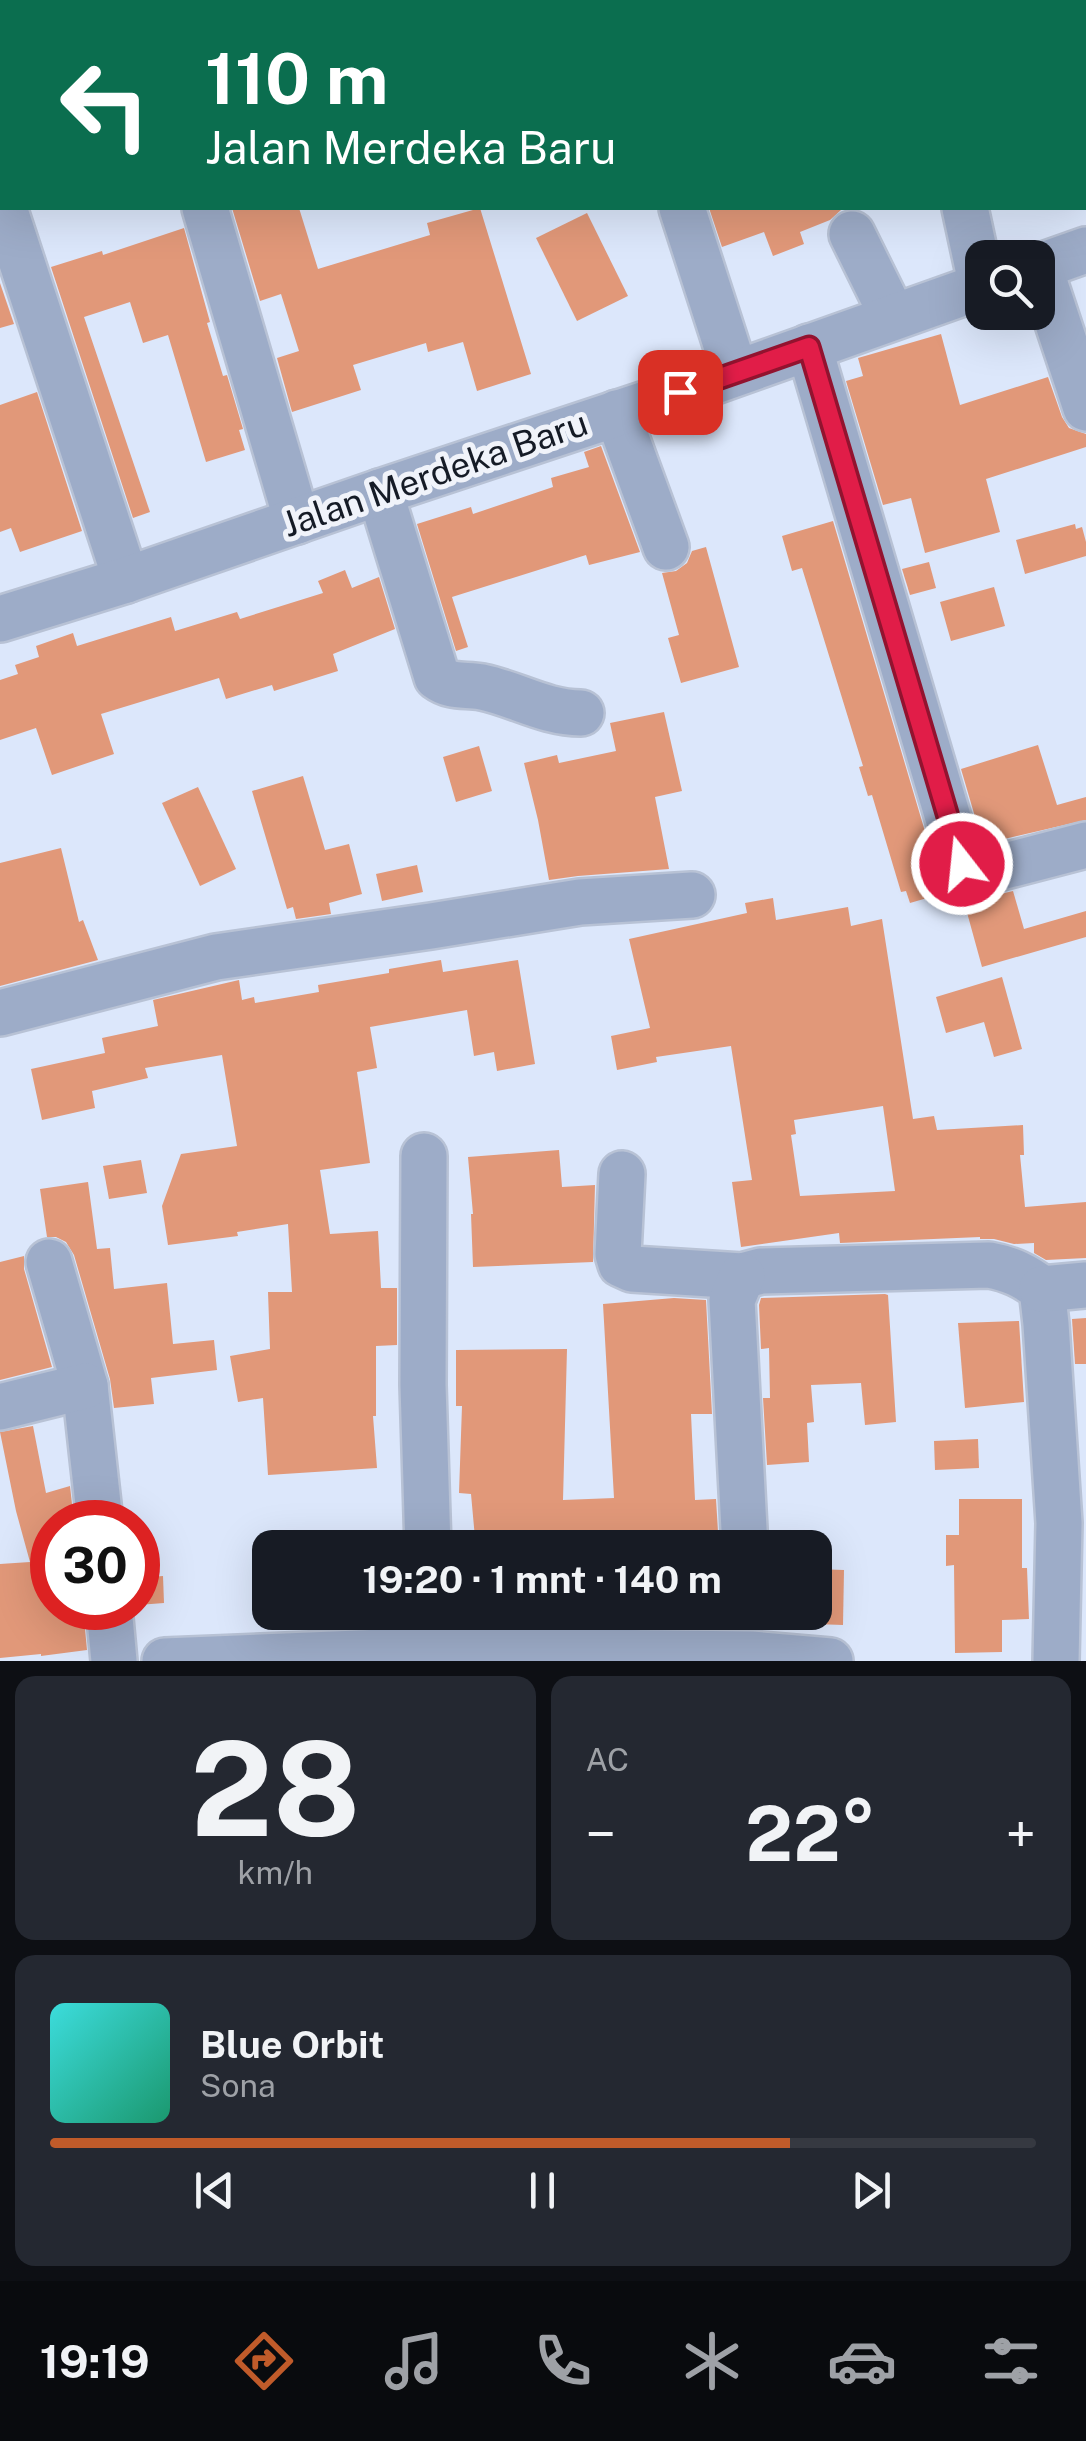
<!DOCTYPE html>
<html lang="id">
<head>
<meta charset="utf-8">
<style>
  :root { --surface:#171b24; --page:#242831; --text:#f1f3f6; --muted:#9ea1a6; --line:#363941; --accent:#c05b2a }
  body { margin:0; font-family:"Public Sans",sans-serif; background:var(--page); color:var(--text); height:100vh; display:flex; flex-direction:column; font-size:38px; white-space:nowrap }
  * { box-sizing:border-box; margin:0 }
  p { font-size:32px; color:var(--muted) }
  .icon { flex:none; width:55px; height:55px; fill:none; stroke:currentColor; stroke-width:2; stroke-linecap:round; stroke-linejoin:round }
  .map { position:relative; height:1661px; overflow:hidden }
  .side { display:flex; flex-direction:column; gap:15px; padding:15px; background:#0d0f14; flex:1 }
  .side>* { flex:none }
  .top-card { position:absolute; left:0px; top:0px; width:1088px; height:210px; box-shadow:0 10px 40px #0002; background:#0b6e4f; color:#fff; overflow:hidden }
  .controls { position:absolute; left:965px; top:240px; display:grid; gap:20px }
  .controls a { display:grid; place-items:center; width:90px; height:90px; border-radius:20px; background:var(--surface); box-shadow:0 10px 40px #0002; font-size:50px }
  .speed { position:absolute; left:30px; top:1500px; display:flex; gap:20px; font-size:50px; font-weight:700; text-align:center }
  .speed>* { display:grid; place-content:center; width:130px; height:130px; border-radius:50%; background:var(--surface); box-shadow:0 10px 40px #0002; line-height:1 }
  .speed .limit { border:15px solid #d22; background:#fff; color:#111 }
  .pin { position:absolute; display:grid; place-items:center; width:85px; height:85px; color:#fff; margin:-42px; border-radius:20px; box-shadow:0 5px 15px #0006 }
  .me { position:absolute; width:110px; margin:-55px; rotate:344deg; stroke-linejoin:round; filter:drop-shadow(0 0 8px #0008) }
  .turn { display:flex; align-items:center; gap:35px; height:210px; padding:0 40px; font-size:45px }
  .turn .icon { width:130px; height:130px; stroke-width:2.5 }
  .turn b { display:block; font-size:70px; line-height:85px }
  .big { font-size:75px; font-weight:700; line-height:1.1 }
  .side .card { flex:1; display:flex; flex-direction:column; justify-content:center; gap:15px; min-width:0; padding:0 35px; border-radius:20px; background:var(--page) }
  .side .dial { align-items:center; gap:0 }
  .dial b { font-size:130px; line-height:1 }
  .song { display:flex; align-items:center; gap:30px }
  .cover { width:120px; height:120px; border-radius:15px; background:linear-gradient(135deg,hsl(180 70% 55%),hsl(160 70% 35%)) }
  .played { height:10px; border-radius:5px; background:linear-gradient(90deg,var(--accent) 75%,var(--line) 75%) }
  .keys { display:flex; justify-content:space-around; direction:ltr }
  .heat { display:flex; justify-content:space-between; align-items:center; font-size:55px; direction:ltr }
  .side .tiles { flex:1; display:grid; gap:15px; grid-template-columns:1fr 1fr }
  .card:last-child { grid-column:span 2 }
  .trip { position:absolute; left:252px; top:1530px; width:580px; height:100px; border-radius:20px; background:var(--surface); box-shadow:0 10px 40px #0002; font-weight:700; line-height:100px; text-align:center }
  .tabs { display:flex; height:160px; justify-content:space-around; align-items:center; background:#090b0e; color:var(--muted) }
  .tabs .icon { width:70px; height:70px }
  .tabs .selected { color:var(--accent) }
  .tabs b { font-size:45px; color:var(--text) }
  .map>svg:first-child { display:block }
  .building { fill:#e19879; fill-rule:evenodd }
  .lines { fill:none; stroke-linecap:round; stroke-linejoin:round }
  .minor-casing { stroke:#b8c2d5; stroke-width:50 }
  .minor { stroke:#9dacc8; stroke-width:45 }
  .route-casing { stroke:#92132f; stroke-width:25 }
  .route { stroke:#e11d48; stroke-width:18 }
  .labels { text-anchor:middle; stroke-width:10; stroke-linejoin:round; paint-order:stroke }
  .street-label { font-size:35px; fill:#151b26; stroke:#f0f3fa }
</style>
</head>
<body>
<div class="map">
<svg width="1086" height="1661" viewBox="0 0 1086 1661">
  <rect width="100%" height="100%" fill="#dce7fb"/>
  <!-- building -->
  <g class="building">
    <path d="M232,208H299L318,269L430,235L427,223L480,208L531,374L477,391L463,342L428,352L426,343L353,365L361,390L292,412L277,358L299,351L281,294L260,301Z"/>
    <path d="M709,208H856L857,209L841,210L830,220L800,232L804,244L773,256L764,232L722,247Z"/>
    <path d="M587,213L628,296L577,321L536,238Z"/>
    <path d="M184,228L210,322L207,323L223,376L227,375L243,429L239,430L245,450L206,462L168,335L143,343L130,302L84,317L150,512L133,518L51,267L102,251L103,255Z"/>
    <path d="M0,283L14,324L0,328Z"/>
    <path d="M941,334L960,405L1048,377L1062,417L1069,428L1086,434V447L986,479L1000,532L925,553L911,498L883,505L846,381L863,376L858,358Z"/>
    <path d="M37,392L82,531L20,552L11,528L0,532V405Z"/>
    <path d="M601,446L640,552L589,565L586,555L452,597L468,647L456,651L417,524L471,507L473,514L553,487L551,478L589,467L584,452Z"/>
    <path d="M833,521L937,872L951,891L910,903L906,891L901,892L872,795L868,796L859,767L863,766L802,568L792,571L782,536Z"/>
    <path d="M1075,524L1076,529L1082,527L1086,542V556L1025,574L1016,540Z"/>
    <path d="M706,547L739,667L681,683L668,638L679,635L662,573L676,571L687,563L692,551Z"/>
    <path d="M929,562L936,588L910,595L902,569Z"/>
    <path d="M345,570L352,588L379,577L395,629L333,654L338,671L274,691L272,685L226,699L219,678L101,714L114,754L52,775L36,728L0,740V680L18,674L15,665L39,657L36,646L73,633L77,646L171,617L175,631L237,612L240,619L323,593L318,581Z"/>
    <path d="M994,587L1005,626L951,641L940,602Z"/>
    <path d="M664,712L682,791L655,797L669,869L578,876L549,880L538,820L524,763L557,755L559,763L616,751L610,723Z"/>
    <path d="M1038,745L1057,805L1086,797V820L983,844L961,769Z"/>
    <path d="M479,746L492,791L456,802L443,757Z"/>
    <path d="M303,776L325,850L349,844L362,894L329,903L331,914L296,919L293,907L287,909L252,791Z"/>
    <path d="M198,787L236,869L200,886L162,803Z"/>
    <path d="M61,848L79,922L83,920L98,960L0,986V863Z"/>
    <path d="M417,865L423,892L382,901L376,874Z"/>
    <path d="M1013,891L1024,929L1086,911V937L982,967L963,898H984Z"/>
    <path d="M773,898L776,920L848,907L851,926L882,919L913,1119L934,1116L937,1130L1023,1125L1024,1155H1020L1025,1207L1086,1202V1258L1046,1260L1034,1253V1243L1014,1244L994,1239H980V1237L840,1243L839,1233L741,1247L732,1182L752,1180L731,1046L656,1057L657,1062L617,1070L611,1036L650,1028L629,939L747,913L745,903ZM883,1106L895,1191L800,1196L791,1135L796,1134L794,1120Z"/>
    <path d="M441,960L443,972L518,960L535,1064L497,1071L494,1052L474,1056L467,1010L370,1027L377,1068L357,1072L370,1163L320,1170L330,1234L378,1231L381,1288H397V1345L376,1346V1416H373L377,1468L268,1475L263,1398L238,1402L230,1356L270,1349L268,1292H292L288,1224L237,1232L238,1236L168,1245L162,1206L181,1154L237,1146L222,1055L145,1068L148,1078L92,1091L95,1108L42,1120L31,1069L105,1053L102,1038L158,1026L153,1000L239,980L242,1000L254,997L255,1003L319,992L318,985L389,973V969Z"/>
    <path d="M1002,977L1022,1049L994,1057L984,1022L946,1033L936,997Z"/>
    <path d="M559,1150L562,1187L595,1185L593,1262L473,1267L471,1214H473L468,1157Z"/>
    <path d="M141,1160L147,1193L109,1199L103,1166Z"/>
    <path d="M88,1182L97,1249L110,1248L114,1289L167,1283L173,1344L214,1340L217,1370L151,1378L154,1404L114,1408L110,1379L74,1255L66,1242L56,1237H47L40,1189Z"/>
    <path d="M24,1256V1269L52,1367L0,1380V1262Z"/>
    <path d="M885,1294L888,1295L896,1422L865,1425L861,1383L811,1385L814,1422L807,1423L809,1462L767,1465L763,1398H770L769,1348L761,1349L759,1305L761,1298Z"/>
    <path d="M674,1298L706,1300L712,1414H691L695,1500L716,1499L719,1548H542V1532L475,1538L471,1494L459,1493L462,1406H456V1350L567,1349L563,1500L614,1498L603,1304Z"/>
    <path d="M1086,1318V1364H1075L1072,1319Z"/>
    <path d="M1019,1321L1024,1402L965,1408L958,1323Z"/>
    <path d="M33,1426L46,1493L70,1486L74,1522H52V1608H83L87,1650L41,1656V1654L0,1658V1564L30,1562L16,1511L0,1432Z"/>
    <path d="M978,1439L979,1468L935,1470L934,1441Z"/>
    <path d="M959,1499H1022V1568H1027L1029,1619L1002,1620V1652L955,1653L954,1565L946,1566V1535H959Z"/>
    <path d="M815,1569L844,1570L843,1625L815,1624Z"/>
    <path d="M163,1576L164,1603L138,1605V1578Z"/>
  </g>
  <g class="lines">
    <defs>
      <g id="minor">
        <path d="M614,0L615,2"/>
        <path d="M212,2L219,0"/>
        <path d="M0,66H2"/>
        <path d="M4,208L126,580"/>
        <path d="M205,208L297,521"/>
        <path d="M682,208L735,372"/>
        <path d="M965,208L982,287"/>
        <path d="M852,234L893,317"/>
        <path d="M1039,266L1086,408"/>
        <path d="M1038,267L1086,250"/>
        <path d="M809,347L962,865L970,873H978L1086,845"/>
        <path d="M617,413L666,547"/>
        <path d="M380,492L437,677C452,688 464,684 482,687C516,694 545,713 581,713"/>
        <path d="M0,619L126,580L380,492L712,382L982,286"/>
        <path d="M0,1013L216,957L431,926L580,902L692,895"/>
        <path d="M424,1156L423,1385L428,1548"/>
        <path d="M622,1174L618,1254L621,1264L632,1269L742,1276L761,1271L989,1265C1011,1269 1025,1276 1042,1289L1046,1324L1059,1523L1056,1661"/>
        <path d="M49,1262L85,1386L100,1522"/>
        <path d="M742,1276L732,1300L745,1548"/>
        <path d="M1042,1289L1086,1285"/>
        <path d="M0,1407L85,1386"/>
        <path d="M109,1608L114,1661"/>
        <path d="M165,1661L432,1650L751,1654L830,1661"/>
      </g>
    </defs>
    <!-- minor casing -->
    <use href="#minor" class="minor-casing"/>
    <!-- minor -->
    <use href="#minor" class="minor"/>
  </g>
  <g class="lines">
    <defs>
      <path id="route" d="M680,392L809,347L962,864"/>
    </defs>
    <!-- route casing -->
    <use href="#route" class="route-casing"/>
    <!-- route -->
    <use href="#route" class="route"/>
  </g>
  <g class="labels">
    <!-- street labels -->
    <g class="street-label">
      <text transform="translate(435 474) rotate(-19)" y="12">Jalan Merdeka Baru</text>
    </g>
  </g>
</svg>
<div class="controls">
<a><svg class="icon" aria-label="search" viewBox="0 0 24 24"><circle cx="10" cy="10" r="6"/><path d="M15 15l6 6"/></svg></a>
</div>
<div class="speed"><div class="limit">30</div></div>
<div class="pin" style="left:680px;top:392px;background:#d93025"><svg class="icon" aria-label="arrive" viewBox="0 0 24 24"><path d="M6 21V4h12l-3 4 3 4H6"/></svg></div>
<svg class="me" style="left:962px;top:864px" viewBox="-20 -20 40 40"><circle r="17" fill="#e11d48" stroke="#fff" stroke-width="3"/><path d="M0-11L8 9 0 5-8 9z" fill="#fff"/></svg>
<div class="trip">19:20 · 1 mnt · 140 m</div>
<div class="top-card">
<div class="turn"><svg class="icon" aria-label="left" viewBox="0 0 24 24"><path d="M17 20v-9H6M10 6l-5 5 5 5"/></svg><div><b>110 m</b>Jalan Merdeka Baru</div></div>
</div>
</div>
<section class="side">
<div class="tiles">
<div class="card dial"><b>28</b><p>km/h</p></div>
<div class="card"><p>AC</p>
<div class="heat"><a>−</a><b class="big">22°</b><a>+</a></div>
</div>
<div class="card">
<div class="song"><i class="cover"></i><div><b>Blue Orbit</b><p>Sona</p></div></div>
<div class="played"></div>
<div class="keys"><svg class="icon" aria-label="previous" viewBox="0 0 24 24"><path d="M18 5L8 12l10 7zM5 5v14"/></svg><svg class="icon" aria-label="pause" viewBox="0 0 24 24"><path d="M8 5v14M16 5v14"/></svg><svg class="icon" aria-label="next" viewBox="0 0 24 24"><path d="M6 5l10 7-10 7zM19 5v14"/></svg></div>
</div>
</div>
</section>
<nav class="tabs">
<b>19:19</b>
<svg class="icon selected" aria-label="directions" viewBox="0 0 24 24"><path d="M12 3l9 9-9 9-9-9zM9 14v-3h6M13 9l2 2-2 2"/></svg>
<svg class="icon" aria-label="music" viewBox="0 0 24 24"><path d="M9 18V5l10-2v13"/><circle cx="6" cy="18" r="3"/><circle cx="16" cy="16" r="3"/></svg>
<svg class="icon" aria-label="phone" viewBox="0 0 24 24"><path d="M5 4h4l2 5-3 2q2 4 5 5l2-3 5 2v4C11 20 4 13 5 4z"/></svg>
<svg class="icon" aria-label="climate" viewBox="0 0 24 24"><path d="M12 3v18M4 7l16 10M4 17L20 7"/></svg>
<svg class="icon" aria-label="car" viewBox="0 0 24 24"><path d="M5 17H2v-5l4-1 3-4h7l3 4 3 1v5h-3M9 17h6M6 11h13"/><circle cx="7" cy="17" r="2"/><circle cx="17" cy="17" r="2"/></svg>
<svg class="icon" aria-label="filters" viewBox="0 0 24 24"><path d="M4 7h16M4 17h16"/><circle cx="9" cy="7" r="2"/><circle cx="15" cy="17" r="2"/></svg>
</nav>
</body>
</html>
